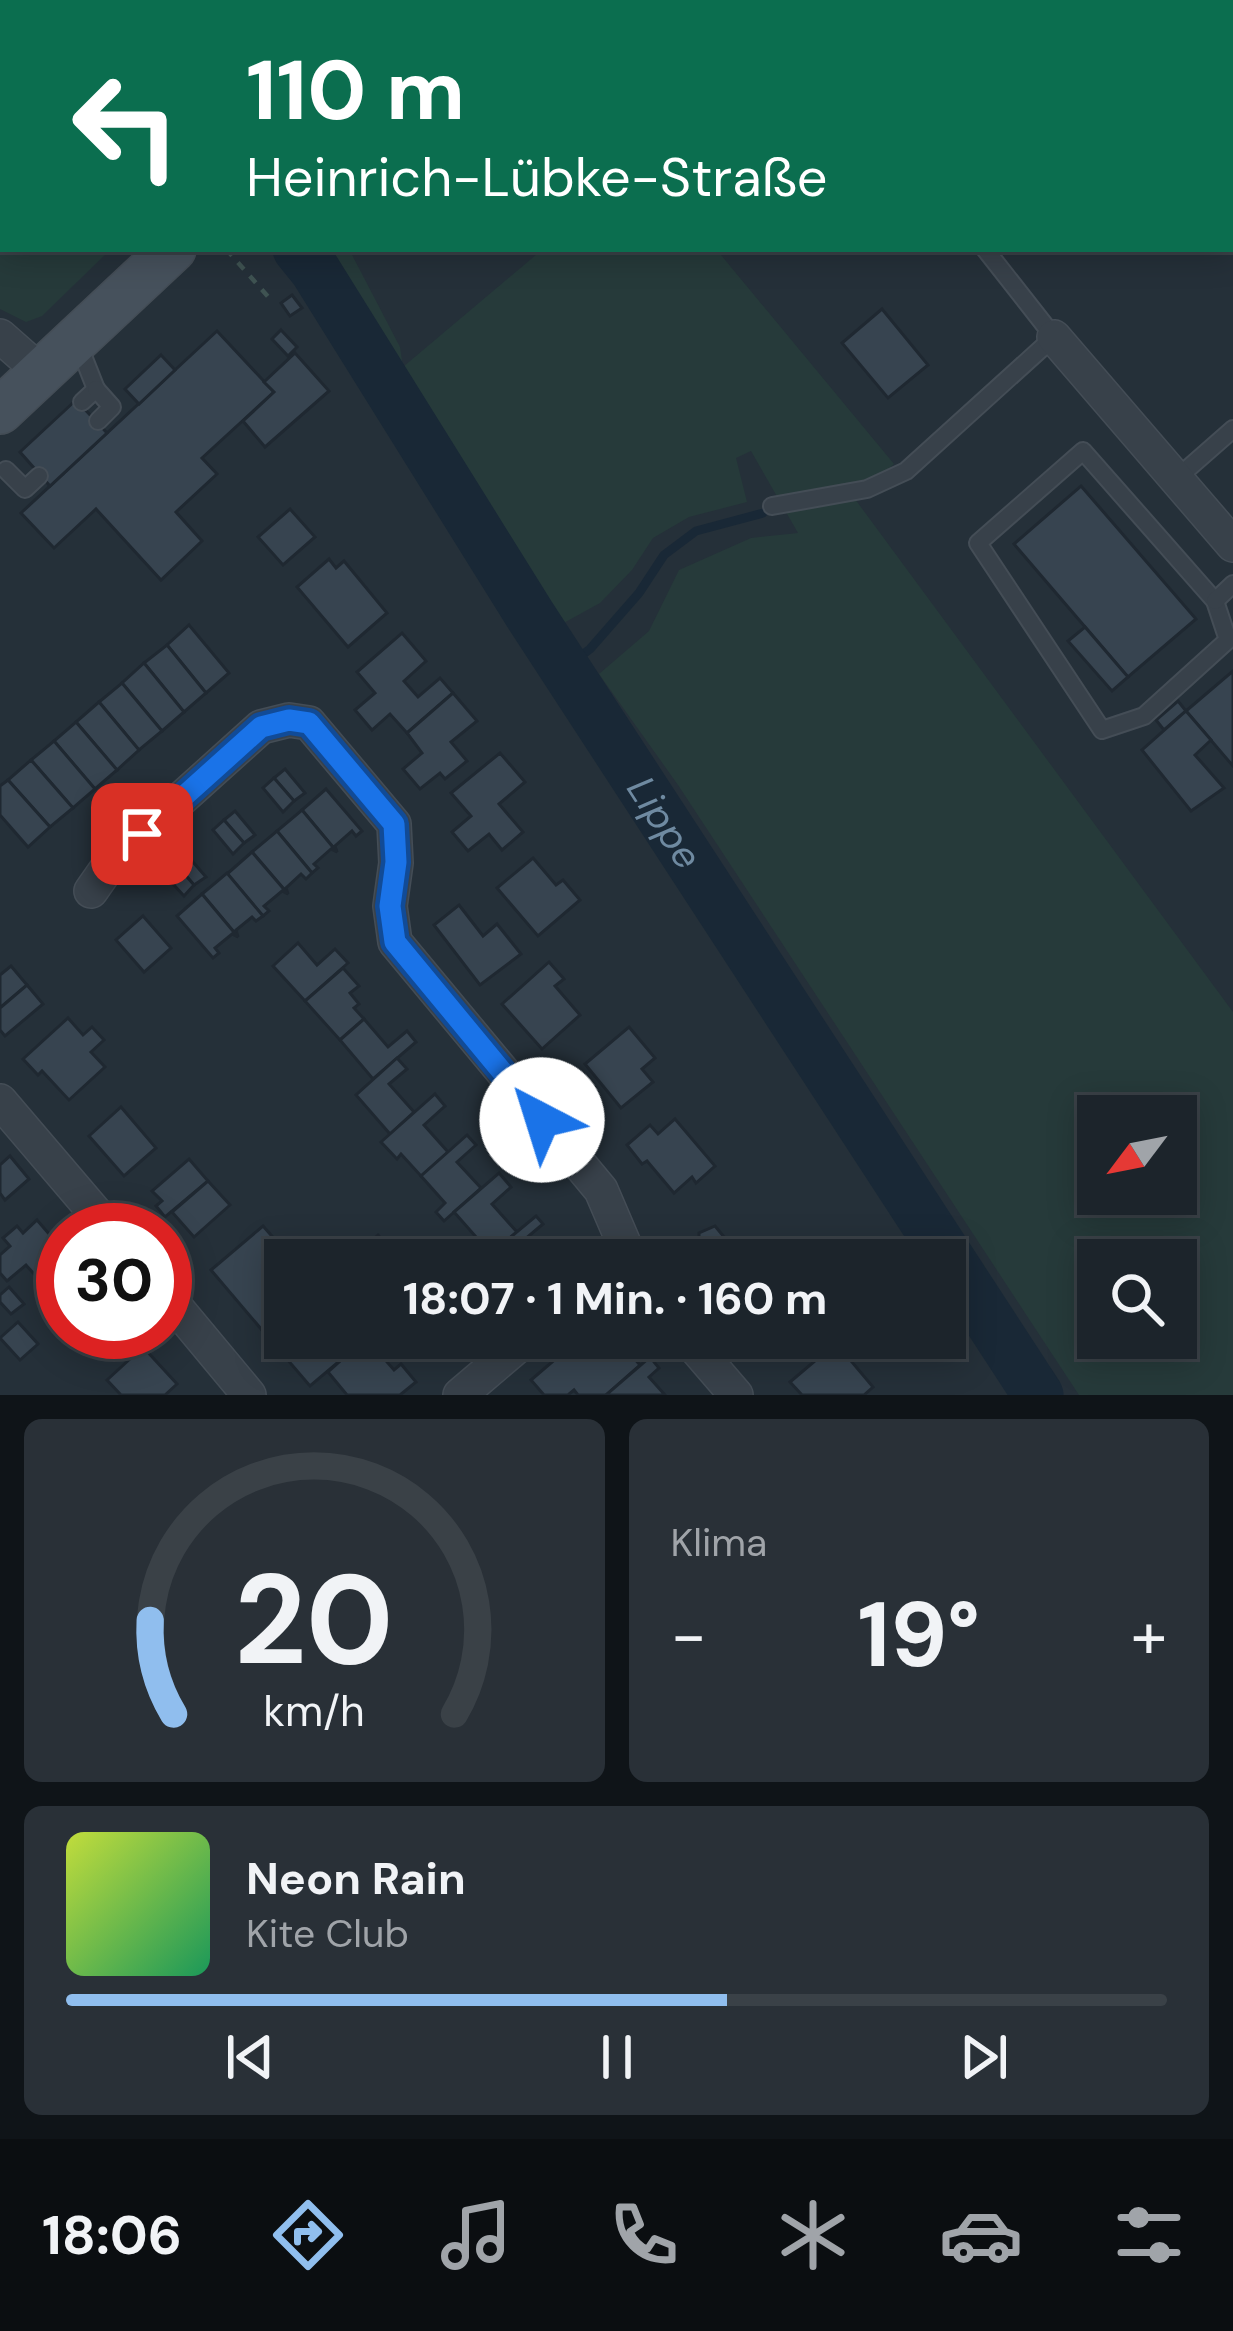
<!DOCTYPE html>
<html lang="de">
<head>
<meta charset="utf-8">
<style>
  :root { --surface:#1c242b; --page:#293037; --text:#f1f3f6; --muted:#a0a4a9; --line:#3a4147; --accent:#90beee }
  body { margin:0; font-family:"DM Sans",sans-serif; background:var(--page); color:var(--text); height:100vh; display:flex; flex-direction:column; font-size:45px; white-space:nowrap }
  * { box-sizing:border-box; margin:0 }
  p { font-size:39px; color:var(--muted) }
  .icon { flex:none; width:66px; height:66px; fill:none; stroke:currentColor; stroke-width:2; stroke-linecap:round; stroke-linejoin:round }
  .map { position:relative; height:1395px; overflow:hidden }
  .sheet { display:flex; flex-direction:column; gap:24px; padding:24px; background:#0f1418; flex:1 }
  .sheet>* { flex:none }
  .top-card { position:absolute; left:0px; top:0px; width:1233px; height:252px; box-shadow:0 6px 30px #0003,0 0 0 3px var(--line); background:#0b6e4f; color:#fff; overflow:hidden }
  .needle { width:78px; rotate:238deg }
  .tools { position:absolute; left:1077px; top:1095px; display:grid; gap:24px }
  .tools a { display:grid; place-items:center; width:120px; height:120px; border-radius:0px; background:var(--surface); box-shadow:0 6px 30px #0003,0 0 0 3px var(--line); font-size:60px }
  .speed { position:absolute; left:36px; top:1203px; display:flex; gap:24px; font-size:60px; font-weight:700; text-align:center }
  .speed>* { display:grid; place-content:center; width:156px; height:156px; border-radius:50%; background:var(--surface); box-shadow:0 6px 30px #0003,0 0 0 3px var(--line); line-height:1 }
  .speed .limit { border:18px solid #d22; background:#fff; color:#111 }
  .pin { position:absolute; display:grid; place-items:center; width:102px; height:102px; color:#fff; margin:-51px; border-radius:24px; box-shadow:0 6px 18px #0006 }
  .me { position:absolute; width:132px; margin:-66px; rotate:320deg; stroke-linejoin:round; filter:drop-shadow(0 0 9px #0008) }
  .turn { display:flex; align-items:center; gap:42px; height:252px; padding:0 48px; font-size:54px }
  .turn .icon { width:156px; height:156px; stroke-width:2.5 }
  .turn b { display:block; font-size:84px; line-height:102px }
  .big { font-size:90px; font-weight:700; line-height:1.1 }
  .sheet .tile { flex:1; display:flex; flex-direction:column; justify-content:center; gap:18px; min-width:0; padding:0 42px; border-radius:18px; background:var(--page) }
  .sheet .dial { align-items:center; gap:0 }
  .dial svg { height:312px; overflow:visible; fill:none; stroke:var(--line); stroke-width:7; stroke-linecap:round; text-anchor:middle }
  .dial text { fill:var(--text); stroke:none }
  .song { display:flex; align-items:center; gap:36px }
  .cover { width:144px; height:144px; border-radius:18px; background:linear-gradient(135deg,hsl(70 70% 55%),hsl(150 70% 35%)) }
  .played { height:12px; border-radius:6px; background:linear-gradient(90deg,var(--accent) 60%,var(--line) 60%) }
  .keys { display:flex; justify-content:space-around; direction:ltr }
  .heat { display:flex; justify-content:space-between; align-items:center; font-size:66px; direction:ltr }
  .sheet .tiles { flex:1; display:grid; gap:24px; grid-template-columns:1fr 1fr }
  .tile:last-child { grid-column:span 2 }
  .trip { position:absolute; left:264px; top:1239px; width:702px; height:120px; border-radius:0px; background:var(--surface); box-shadow:0 6px 30px #0003,0 0 0 3px var(--line); font-weight:700; line-height:120px; text-align:center }
  .tabs { display:flex; height:192px; justify-content:space-around; align-items:center; background:#0b0e11; color:var(--muted) }
  .tabs .icon { width:84px; height:84px }
  .tabs .active { color:var(--accent) }
  .tabs b { font-size:54px; color:var(--text) }
  .map>svg:first-child { display:block }
  .green { fill:#263a3a; fill-rule:evenodd }
  .lines { fill:none; stroke-linecap:round; stroke-linejoin:round }
  .stream { stroke:#192836; stroke-width:9 }
  .river { stroke:#192836; stroke-width:51 }
  .building { fill:#374450; stroke:#1f2831; stroke-width:3 }
  .lane-casing { stroke:#444d56; stroke-width:20 }
  .street-casing { stroke:#444d56; stroke-width:36 }
  .secondary-casing { stroke:#444d56; stroke-width:48 }
  .path { stroke:#3f5352; stroke-width:4.5; stroke-dasharray:9 9; stroke-linecap:butt }
  .lane { stroke:#38414a; stroke-width:16 }
  .street { stroke:#38414a; stroke-width:33 }
  .secondary { stroke:#46515c; stroke-width:45 }
  .route-casing { stroke:#114b97; stroke-width:30 }
  .route { stroke:#1a73e8; stroke-width:21 }
  .labels { text-anchor:middle; stroke-width:12; stroke-linejoin:round; paint-order:stroke }
  .water-label { font-size:39px; font-style:italic; fill:#6f8aa1; stroke:#1d262f }
</style>
</head>
<body>
<div class="map">
<svg width="1233" height="1395" viewBox="0 0 1233 1395">
  <rect width="100%" height="100%" fill="#253039"/>
  <!-- green -->
  <g class="green">
    <path d="M0,0L70,3H3V249H111L42,316L26,322L0,309Z"/>
    <path d="M321,249H349L400,347L403,367L543,249H716L894,464L855,499L1233,1012V1395H1079L678,785L599,674L649,631L679,570L751,538L798,533L751,451L736,458L747,502L689,517L653,538L632,570L600,603L560,625ZM1098,1116H1176V1194H1098ZM1098,1260H1176V1338H1098Z"/>
  </g>
  <g class="lines">
    <!-- stream -->
    <path class="stream" d="M565,668L590,649L639,593L664,555L696,531L763,513"/>
    <!-- river -->
    <g class="river">
      <path d="M94,0L97,3"/>
      <path id="s1" d="M298,249L315,270L530,615L1038,1395"/>
    </g>
  </g>
  <!-- building -->
  <g class="building">
    <path d="M292,295L302,308L290,316L281,303Z"/>
    <path d="M882,309L928,365L888,398L842,343Z"/>
    <path d="M281,330L297,347L288,356L272,339Z"/>
    <path d="M217,331L274,392L202,458L217,474L176,512L202,541L161,580L96,509L54,548L21,513Z"/>
    <path d="M295,353L329,391L265,447L243,421L274,392L264,382Z"/>
    <path d="M161,355L175,370L139,404L125,389Z"/>
    <path d="M76,400L107,433L50,486L20,452Z"/>
    <path d="M1081,486L1196,619L1128,677L1014,544Z"/>
    <path d="M290,509L315,537L283,565L258,537Z"/>
    <path d="M329,559L336,568L344,561L387,613L348,647L297,587Z"/>
    <path d="M189,625L229,673L206,693L167,645Z"/>
    <path d="M1085,627L1128,677L1112,691L1068,641Z"/>
    <path d="M402,633L426,661L404,681L418,697L440,678L453,693L407,733L390,714L372,730L355,710L375,693L357,672Z"/>
    <path d="M167,645L206,693L184,712L144,663Z"/>
    <path d="M144,663L184,712L162,731L122,683Z"/>
    <path d="M1233,671V766L1186,711Z"/>
    <path d="M122,683L162,731L139,750L99,702Z"/>
    <path d="M453,693L477,721L451,742L467,761L445,779L440,773L420,789L403,769L422,753L407,733Z"/>
    <path d="M1178,701L1186,711L1164,730L1156,720Z"/>
    <path d="M99,702L139,750L117,770L76,722Z"/>
    <path d="M1186,711L1211,740L1195,755L1224,788L1191,811L1142,750Z"/>
    <path d="M76,722L117,770L95,789L54,741Z"/>
    <path d="M54,741L95,789L73,808L31,760Z"/>
    <path d="M500,753L525,782L499,804L523,832L502,850L489,834L468,851L452,832L471,816L451,793Z"/>
    <path d="M31,760L73,808L50,827L8,780Z"/>
    <path d="M285,769L305,793L294,801L274,778Z"/>
    <path d="M274,778L294,801L283,812L263,788Z"/>
    <path d="M8,780L50,827L28,847L0,815V786Z"/>
    <path d="M326,789L362,831L356,836L352,831L335,846L337,852L302,810Z"/>
    <path d="M302,810L337,852L331,849L314,864L318,868L312,873L277,831Z"/>
    <path d="M235,811L255,835L244,843L224,820Z"/>
    <path d="M224,820L244,843L233,854L213,830Z"/>
    <path d="M277,831L312,873L306,879L301,874L286,888L288,894L252,852Z"/>
    <path d="M252,852L288,894L282,891L264,906L269,911L263,916L227,874Z"/>
    <path d="M186,854L206,877L194,885L175,863Z"/>
    <path d="M533,858L556,885L563,880L580,900L538,936L497,888Z"/>
    <path d="M175,863L194,885L184,896L163,873Z"/>
    <path d="M227,873L263,916L256,921L252,917L236,930L238,937L202,894Z"/>
    <path d="M202,894L238,937L232,934L215,948L219,953L213,958L177,916Z"/>
    <path d="M459,905L483,936L497,924L521,954L480,985L434,925Z"/>
    <path d="M143,916L171,948L144,972L116,940Z"/>
    <path d="M298,943L317,965L335,949L348,963L305,1001L273,966Z"/>
    <path d="M549,962L564,979L555,986L580,1015L542,1049L502,1004Z"/>
    <path d="M11,966L27,985L0,1008V975Z"/>
    <path d="M343,968L359,986L350,993L359,1004L354,1008L364,1019L340,1040L305,1001Z"/>
    <path d="M27,985L43,1004L5,1036L0,1030V1008Z"/>
    <path d="M68,1018L83,1035L92,1027L104,1040L91,1052L105,1067L69,1100L42,1071L38,1075L23,1059Z"/>
    <path d="M364,1019L388,1047L407,1031L416,1042L373,1079L340,1040Z"/>
    <path d="M629,1027L655,1058L642,1069L653,1082L621,1108L585,1064Z"/>
    <path d="M397,1058L407,1069L389,1084L414,1112L390,1134L356,1095Z"/>
    <path d="M435,1094L445,1106L424,1125L448,1152L421,1176L401,1154L397,1159L381,1142Z"/>
    <path d="M121,1107L156,1148L124,1176L89,1136Z"/>
    <path d="M675,1119L715,1166L696,1183L692,1177L674,1193L647,1161L642,1164L627,1145L650,1125L658,1134Z"/>
    <path d="M467,1135L476,1145L457,1162L481,1188L444,1221L436,1212L445,1203L421,1176Z"/>
    <path d="M10,1156L29,1179L5,1200L0,1193V1165Z"/>
    <path d="M189,1159L208,1181L165,1217L156,1206L162,1201L152,1191Z"/>
    <path d="M499,1173L511,1187L492,1204L517,1232L491,1254L454,1212Z"/>
    <path d="M208,1181L230,1205L194,1237L172,1212Z"/>
    <path d="M536,1216L543,1224L524,1240L541,1260H483Z"/>
    <path d="M37,1220L62,1249L34,1274L26,1265L7,1281L0,1273V1255L10,1246L3,1238L17,1226L23,1233Z"/>
    <path d="M263,1226L292,1259L285,1260V1283L272,1294L285,1310L262,1330L211,1270Z"/>
    <path d="M715,1226L743,1260H681L699,1241V1233Z"/>
    <path d="M378,1235L392,1251L381,1260H349Z"/>
    <path d="M9,1287L24,1304L11,1314L0,1302V1295Z"/>
    <path d="M285,1310V1338H347L355,1348L310,1386L262,1330Z"/>
    <path d="M18,1322L38,1344L20,1360L0,1338Z"/>
    <path d="M70,1332H121L92,1357Z"/>
    <path d="M366,1338H378L386,1349L380,1354L394,1370L401,1364L416,1382L400,1395H347L328,1372Z"/>
    <path d="M580,1338H588L606,1359L622,1345L640,1365L606,1395H578L574,1390L568,1395H544L531,1380Z"/>
    <path d="M750,1338H787L765,1356Z"/>
    <path d="M836,1343L873,1387L864,1395H802L790,1382Z"/>
    <path d="M143,1347L177,1384L165,1395H121L107,1380Z"/>
    <path d="M650,1357L659,1368L649,1377L665,1395H606Z"/>
  </g>
  <g class="lines">
    <defs>
      <g id="lane">
        <path d="M77,341L96,389L82,402"/>
        <path d="M96,389L112,407L98,421"/>
        <path d="M1083,451L1215,601L1228,640L1144,716L1102,730L978,543Z"/>
        <path d="M6,470L25,489L39,476"/>
        <path d="M1176,479L1233,429"/>
        <path d="M772,506L867,489L906,471L1054,337L985,249"/>
        <path d="M1215,601L1233,584"/>
      </g>
      <g id="street">
        <path d="M0,336L42,373"/>
        <path d="M1054,337L1233,545"/>
        <path d="M91,891L112,861L261,727L289,720L309,723L394,824L396,863L390,906L395,942L601,1190L631,1260"/>
        <path d="M0,1101L110,1230"/>
        <path d="M165,1294L249,1395"/>
        <path d="M687,1338L736,1395"/>
        <path d="M460,1395L527,1338"/>
      </g>
      <g id="secondary">
        <path d="M1095,0L1097,3"/>
        <path d="M427,3L430,0"/>
        <path d="M1230,183L1233,186"/>
        <path d="M0,411L173,249"/>
      </g>
    </defs>
    <!-- lane casing -->
    <use href="#lane" class="lane-casing"/>
    <!-- street casing -->
    <use href="#street" class="street-casing"/>
    <!-- secondary casing -->
    <use href="#secondary" class="secondary-casing"/>
    <!-- path -->
    <g class="path">
      <path d="M1204,3L1206,0"/>
      <path d="M226,249L271,300"/>
    </g>
    <!-- lane -->
    <use href="#lane" class="lane"/>
    <!-- street -->
    <use href="#street" class="street"/>
    <!-- secondary -->
    <use href="#secondary" class="secondary"/>
  </g>
  <g class="lines">
    <defs>
      <path id="route" d="M142,834L261,727L289,720L309,723L394,824L396,862L390,906L395,942L542,1120"/>
    </defs>
    <!-- route casing -->
    <use href="#route" class="route-casing"/>
    <!-- route -->
    <use href="#route" class="route"/>
  </g>
  <g class="labels">
    <!-- water labels -->
    <g class="water-label">
      <text dy="14" stroke="none"><textPath href="#s1" startOffset="681">Lippe</textPath></text>
    </g>
  </g>
</svg>
<div class="tools">
<a><svg class="needle" viewBox="-14 -14 28 28"><path d="M0-13l5 13h-10z" fill="#e53935"/><path d="M0 13l5-13h-10z" fill="#a0a4a9"/></svg></a>
<a><svg class="icon" aria-label="search" viewBox="0 0 24 24"><circle cx="10" cy="10" r="6"/><path d="M15 15l6 6"/></svg></a>
</div>
<div class="speed"><div class="limit">30</div></div>
<div class="pin" style="left:142px;top:834px;background:#d93025"><svg class="icon" aria-label="arrive" viewBox="0 0 24 24"><path d="M6 21V4h12l-3 4 3 4H6"/></svg></div>
<svg class="me" style="left:542px;top:1120px" viewBox="-20 -20 40 40"><circle r="19" fill="#fff"/><path d="M0-13L10 11 0 6-10 11z" fill="#1a73e8"/></svg>
<div class="trip">18:07 · 1 Min. · 160 m</div>
<div class="top-card">
<div class="turn"><svg class="icon" aria-label="left" viewBox="0 0 24 24"><path d="M17 20v-9H6M10 6l-5 5 5 5"/></svg><div><b>110 m</b>Heinrich-Lübke-Straße</div></div>
</div>
</div>
<section class="sheet">
<div class="tiles">
<div class="tile dial"><svg viewBox="0 0 100 80">
<path d="M14 69A42 42 0 1 1 86 69"/>
<path d="M14 69A42 42 0 0 1 8 45" stroke="#90beee"/>
<text x="50" y="56" font-size="32" font-weight="700">20</text>
<text x="50" y="72" font-size="11">km/h</text>
</svg></div>
<div class="tile"><p>Klima</p>
<div class="heat"><a>−</a><b class="big">19°</b><a>+</a></div>
</div>
<div class="tile">
<div class="song"><i class="cover"></i><div><b>Neon Rain</b><p>Kite Club</p></div></div>
<div class="played"></div>
<div class="keys"><svg class="icon" aria-label="previous" viewBox="0 0 24 24"><path d="M18 5L8 12l10 7zM5 5v14"/></svg><svg class="icon" aria-label="pause" viewBox="0 0 24 24"><path d="M8 5v14M16 5v14"/></svg><svg class="icon" aria-label="next" viewBox="0 0 24 24"><path d="M6 5l10 7-10 7zM19 5v14"/></svg></div>
</div>
</div>
</section>
<nav class="tabs">
<b>18:06</b>
<svg class="icon active" aria-label="directions" viewBox="0 0 24 24"><path d="M12 3l9 9-9 9-9-9zM9 14v-3h6M13 9l2 2-2 2"/></svg>
<svg class="icon" aria-label="music" viewBox="0 0 24 24"><path d="M9 18V5l10-2v13"/><circle cx="6" cy="18" r="3"/><circle cx="16" cy="16" r="3"/></svg>
<svg class="icon" aria-label="phone" viewBox="0 0 24 24"><path d="M5 4h4l2 5-3 2q2 4 5 5l2-3 5 2v4C11 20 4 13 5 4z"/></svg>
<svg class="icon" aria-label="climate" viewBox="0 0 24 24"><path d="M12 3v18M4 7l16 10M4 17L20 7"/></svg>
<svg class="icon" aria-label="car" viewBox="0 0 24 24"><path d="M5 17H2v-5l4-1 3-4h7l3 4 3 1v5h-3M9 17h6M6 11h13"/><circle cx="7" cy="17" r="2"/><circle cx="17" cy="17" r="2"/></svg>
<svg class="icon" aria-label="filters" viewBox="0 0 24 24"><path d="M4 7h16M4 17h16"/><circle cx="9" cy="7" r="2"/><circle cx="15" cy="17" r="2"/></svg>
</nav>
</body>
</html>
